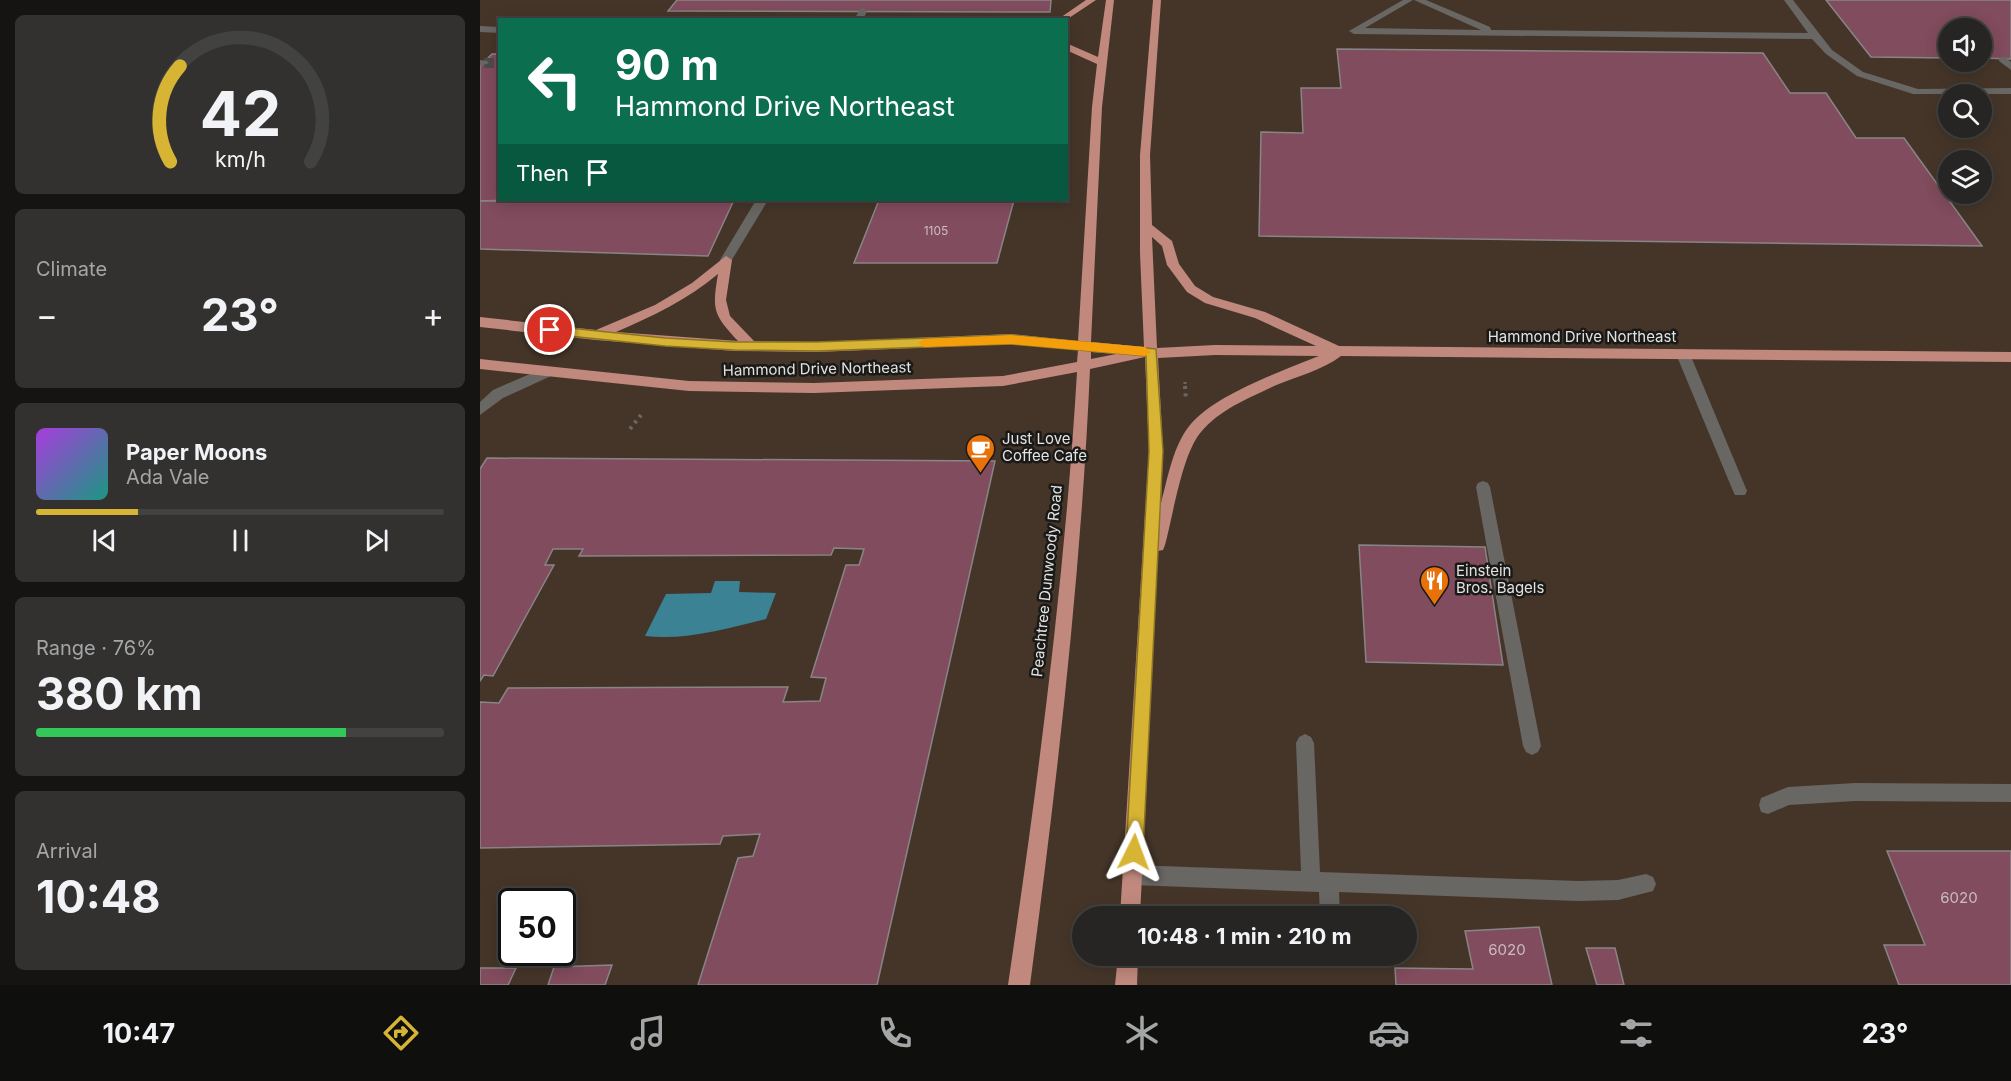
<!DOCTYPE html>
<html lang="en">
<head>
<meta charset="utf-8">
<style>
  :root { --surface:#262523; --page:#323130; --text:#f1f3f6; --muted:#a4a5a6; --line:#424241; --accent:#d7b434 }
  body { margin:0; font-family:Inter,sans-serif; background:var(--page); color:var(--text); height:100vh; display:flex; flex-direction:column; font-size:22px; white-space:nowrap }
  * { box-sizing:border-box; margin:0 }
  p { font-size:20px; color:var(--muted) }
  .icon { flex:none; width:33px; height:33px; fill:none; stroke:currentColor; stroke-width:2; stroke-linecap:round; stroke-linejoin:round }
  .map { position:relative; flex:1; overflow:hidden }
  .details { display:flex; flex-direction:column; gap:15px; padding:15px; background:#151413; width:480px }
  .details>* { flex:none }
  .banner { position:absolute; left:18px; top:18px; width:570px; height:183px; border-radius:0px; box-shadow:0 3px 15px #0003,0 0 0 2px var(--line); background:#0b6e4f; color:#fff; overflow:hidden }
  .fabs { position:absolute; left:1458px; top:18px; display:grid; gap:12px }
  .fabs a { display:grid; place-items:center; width:54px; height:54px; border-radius:50%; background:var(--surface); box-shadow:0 3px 15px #0003,0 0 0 2px var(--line); font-size:30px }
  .speed { position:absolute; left:18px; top:888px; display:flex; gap:12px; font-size:30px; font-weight:700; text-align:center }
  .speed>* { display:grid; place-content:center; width:78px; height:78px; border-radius:50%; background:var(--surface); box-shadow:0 3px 15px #0003,0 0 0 2px var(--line); line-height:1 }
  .speed .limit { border:3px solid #111; border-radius:9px; background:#fff; color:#111 }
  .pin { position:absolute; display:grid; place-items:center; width:51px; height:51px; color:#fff; margin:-26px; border:3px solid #fff; border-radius:50%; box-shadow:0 2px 6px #0007 }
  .me { position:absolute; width:66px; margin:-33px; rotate:3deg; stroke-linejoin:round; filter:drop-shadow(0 0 4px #0008) }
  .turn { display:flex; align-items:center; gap:21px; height:126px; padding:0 18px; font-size:27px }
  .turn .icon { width:78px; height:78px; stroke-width:2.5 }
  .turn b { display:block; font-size:42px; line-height:51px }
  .then { display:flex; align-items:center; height:57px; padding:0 18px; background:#0003; gap:12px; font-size:22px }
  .big { font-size:45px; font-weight:700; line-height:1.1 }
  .details .widget { flex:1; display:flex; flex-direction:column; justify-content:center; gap:9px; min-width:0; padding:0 21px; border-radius:9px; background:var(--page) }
  .details .dial { align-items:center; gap:0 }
  .dial svg { height:156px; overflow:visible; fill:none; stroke:var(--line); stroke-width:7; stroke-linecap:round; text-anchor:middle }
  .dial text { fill:var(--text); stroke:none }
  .song { display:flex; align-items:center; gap:18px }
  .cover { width:72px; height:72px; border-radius:9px; background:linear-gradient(135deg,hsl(280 70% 55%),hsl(170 70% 35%)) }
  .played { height:6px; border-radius:3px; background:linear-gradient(90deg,var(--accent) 25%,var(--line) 25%) }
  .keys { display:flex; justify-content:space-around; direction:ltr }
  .heat { display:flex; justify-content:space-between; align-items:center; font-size:33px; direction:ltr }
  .charge { height:9px; border-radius:4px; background:linear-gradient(90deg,#34c759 76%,var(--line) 0) }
  .trip { position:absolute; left:592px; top:906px; width:345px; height:60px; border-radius:30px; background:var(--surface); box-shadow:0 3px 15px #0003,0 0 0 2px var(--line); font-weight:700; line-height:60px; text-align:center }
  .tabs { display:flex; height:96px; justify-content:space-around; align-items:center; background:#0f0f0e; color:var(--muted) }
  .tabs .icon { width:42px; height:42px }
  .tabs .on { color:var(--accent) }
  .tabs b { font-size:27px; color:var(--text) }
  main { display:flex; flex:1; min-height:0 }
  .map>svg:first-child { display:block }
  .commercial { fill:#453529; fill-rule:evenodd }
  .water { fill:#3b8294 }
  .building { fill:#814c5d; stroke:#888586; stroke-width:1.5 }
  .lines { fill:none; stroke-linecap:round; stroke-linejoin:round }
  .minor-tunnel { stroke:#4d4c4a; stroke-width:10; stroke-dasharray:10 5; stroke-linecap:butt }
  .path-far1 { stroke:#696867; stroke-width:3; stroke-dasharray:2 4; stroke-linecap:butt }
  .path { stroke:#696867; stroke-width:4; stroke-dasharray:3 4.5; stroke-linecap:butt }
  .minor { fill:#686764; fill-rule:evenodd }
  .major { fill:#c1897d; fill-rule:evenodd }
  .route { fill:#d7b434; stroke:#8c7522; stroke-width:1.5 }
  .slow { fill:#f59e0b }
  .labels { text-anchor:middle; stroke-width:5; stroke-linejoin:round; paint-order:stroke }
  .number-label { font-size:12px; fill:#cabcc0 }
  .street-label { font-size:15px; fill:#e3e2e1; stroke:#191918 }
  .poi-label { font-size:15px; fill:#e3e2e1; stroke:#191918; text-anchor:start }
  .near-number-label { font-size:15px; fill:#cabcc0 }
</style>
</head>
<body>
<main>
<section class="details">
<div class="widget dial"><svg viewBox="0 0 100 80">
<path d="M14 69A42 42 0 1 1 86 69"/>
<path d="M14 69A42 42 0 0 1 19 20" stroke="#d7b434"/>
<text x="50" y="56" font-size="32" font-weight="700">42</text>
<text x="50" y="72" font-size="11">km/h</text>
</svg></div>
<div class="widget"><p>Climate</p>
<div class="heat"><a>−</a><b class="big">23°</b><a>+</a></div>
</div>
<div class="widget">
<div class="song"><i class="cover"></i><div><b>Paper Moons</b><p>Ada Vale</p></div></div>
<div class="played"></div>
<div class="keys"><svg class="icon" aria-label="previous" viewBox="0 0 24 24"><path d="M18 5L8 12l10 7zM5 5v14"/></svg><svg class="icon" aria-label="pause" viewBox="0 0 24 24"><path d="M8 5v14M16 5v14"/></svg><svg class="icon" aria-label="next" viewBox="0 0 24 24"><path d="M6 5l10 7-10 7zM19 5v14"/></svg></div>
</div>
<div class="widget"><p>Range · 76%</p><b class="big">380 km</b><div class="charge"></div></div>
<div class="widget"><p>Arrival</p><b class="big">10:48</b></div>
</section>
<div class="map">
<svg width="1531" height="985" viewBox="0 0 1531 985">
  <rect width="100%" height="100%" fill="#32312f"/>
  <!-- commercial -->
  <path class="commercial" d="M0,0H1531V985H0ZM20,20H586V200H20ZM1468,28H1502V62H1468ZM1468,94H1502V128H1468ZM1468,160H1502V194H1468ZM32,902H82V952H32ZM603,916H927V956H603Z"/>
  <!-- water -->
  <path class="water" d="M235,581H260L259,592L296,593L286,619C248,628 205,641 165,636L186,594L231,593Z"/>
  <!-- building -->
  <g class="building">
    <path d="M197,0H571L570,12L188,11Z"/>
    <path d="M1346,0H1531V59L1502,58V28H1468V58L1391,57Z"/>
    <path d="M857,49L1283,53L1310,93H1346L1376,138H1424L1502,246L779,236L781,132L823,133L821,88H861Z"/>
    <path d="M12,54H20V200H32L0,201V66Z"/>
    <path d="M254,200L228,256L0,249V201Z"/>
    <path d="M399,200H534L517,263H374Z"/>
    <path d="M7,458L515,461L397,985H218L258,858L273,856L280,834L243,836L240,844L0,848V702L19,703L28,688L308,687L303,702L340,701L346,678L331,677L366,565H379L384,549L354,548L351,555L99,556L103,549H73L65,565H74L13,676L4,675L0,681V469Z"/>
    <path d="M879,545L1005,547L1023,665L886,662Z"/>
    <path d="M1407,851H1531V985H1419L1404,945H1445Z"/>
    <path d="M1059,927L1072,985H916L915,968L993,969L985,931Z"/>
    <path d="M1106,948H1135L1144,985H1117Z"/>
    <path d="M132,965L125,985H68L74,967Z"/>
    <path d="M0,968H36L28,985H0Z"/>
  </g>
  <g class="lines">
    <!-- minor-tunnel -->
    <path class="minor-tunnel" d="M4,63H20"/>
    <!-- path-far1 -->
    <path class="path-far1" d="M705,382V387"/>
    <!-- path -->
    <g class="path">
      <path d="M705,386L706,400"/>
      <path d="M150,429L161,415"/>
    </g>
    <!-- minor -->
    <g class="minor">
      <path d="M923,0H933L885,28L1001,30L934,0H946L1010,27L1011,30L1328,33L1304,0H1313L1352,50L1383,72L1438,89L1531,88V94H1433L1377,76L1346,54L1332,39L874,34L869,31Z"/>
      <path d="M383,8L387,11L383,20H374L380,9Z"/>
      <path d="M0,26L20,27V33L0,32Z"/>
      <path d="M1519,57H1525L1531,62V70L1519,61Z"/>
      <path d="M0,60L7,61L9,63L0,66Z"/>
      <path d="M276,200H288L250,263H242L240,260Z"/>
      <path d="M1203,349L1210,354L1267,491L1265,495H1255L1253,491L1196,354Z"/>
      <path d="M66,367L71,368L73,372L71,376L23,398L0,415V402L13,390Z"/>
      <path d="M1003,481L1008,483L1010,487L1061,746L1058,752L1052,755L1046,752L1043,746L996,487L998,483Z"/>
      <path d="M825,734L831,737L834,743L840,872L1098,881L1138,880L1166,874L1173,877L1176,884L1173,891L1138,900L1098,901L859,892L860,916H840L839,892L653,885L646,882L643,875L646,868L653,865L821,871L816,743L819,737Z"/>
      <path d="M1375,783L1531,784V802L1375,801L1309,805L1288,814L1281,812L1279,805L1281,798L1308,787Z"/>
    </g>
    <!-- major -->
    <g class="major">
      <path d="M606,0H616L586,20H577Z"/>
      <path d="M626,0H634L622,107L611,342L664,347L660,253V155L673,0H681L670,155L672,225L692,241L699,264L715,286L733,297L785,312L859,346L1531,352V362L861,356C843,370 815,377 794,386C769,398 739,410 721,432C702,454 693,516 685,545L683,550L678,551L660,916H640L669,451L665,357L610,369C601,575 577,781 550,985H528C558,782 585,577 597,372L523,386L334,393L209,391L0,369V359L209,381L334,383L523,376L597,362L598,350L531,344L337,352L254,351L116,340L0,327V317L116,330L175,305L212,283L246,256L252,260L246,300L250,316L274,341L337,342L531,334L598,341L612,107L617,64L586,50V43L618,57ZM672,237L682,246L687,265L707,292L725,303L775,318L836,346L735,345L677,348ZM238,274C232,310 233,314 258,341L136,332C173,316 207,300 238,274ZM611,352L636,354L611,359ZM735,355L839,356C802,371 734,395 710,425C693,446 688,477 681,503L683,451L678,358Z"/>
      <path d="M638,956H658L657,985H635Z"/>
    </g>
  </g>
  <!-- route -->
  <path class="route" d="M70,326L185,338L254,342H337L531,335L676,349L683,451L663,852L661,858L654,861L648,858L646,852L669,451L666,356L531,344L337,351L254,350L185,346L70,334L64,330Z"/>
  <!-- slow -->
  <path class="slow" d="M531,335L665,347L671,352L665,356L531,344L444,347L438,343L444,339Z"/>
  <!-- icons -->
  <defs>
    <symbol id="cafe-pin" viewBox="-11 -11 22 30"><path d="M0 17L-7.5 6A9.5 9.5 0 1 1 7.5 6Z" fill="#e8710a" stroke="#191918"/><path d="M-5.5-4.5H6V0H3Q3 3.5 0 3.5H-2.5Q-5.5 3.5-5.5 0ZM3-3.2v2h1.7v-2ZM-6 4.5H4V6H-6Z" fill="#fff"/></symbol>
    <symbol id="restaurant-pin" viewBox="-11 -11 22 30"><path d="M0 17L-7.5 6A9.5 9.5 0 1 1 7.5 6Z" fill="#e8710a" stroke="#191918"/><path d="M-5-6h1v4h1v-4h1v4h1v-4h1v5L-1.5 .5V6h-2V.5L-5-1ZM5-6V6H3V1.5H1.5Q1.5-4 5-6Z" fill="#fff"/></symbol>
  </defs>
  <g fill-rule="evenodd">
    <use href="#cafe-pin" x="484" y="432" width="33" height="45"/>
    <use href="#restaurant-pin" x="938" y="564" width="33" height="45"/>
  </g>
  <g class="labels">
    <!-- number labels -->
    <g class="number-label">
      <text x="456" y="235">1105</text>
    </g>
    <!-- street labels -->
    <g class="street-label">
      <text x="1102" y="342">Hammond Drive Northeast</text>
      <text transform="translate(337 369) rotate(-1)" y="5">Hammond Drive Northeast</text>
      <text transform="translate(567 581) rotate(-84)" y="5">Peachtree Dunwoody Road</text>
    </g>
    <!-- poi labels -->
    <g class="poi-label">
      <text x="522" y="444">Just Love<tspan x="522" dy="17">Coffee Cafe</tspan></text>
      <text x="976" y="576">Einstein<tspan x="976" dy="17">Bros. Bagels</tspan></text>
    </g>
    <!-- near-number labels -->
    <g class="near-number-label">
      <text x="1479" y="903">6020</text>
      <text x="1027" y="955">6020</text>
    </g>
  </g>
</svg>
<div class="fabs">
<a><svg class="icon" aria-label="sound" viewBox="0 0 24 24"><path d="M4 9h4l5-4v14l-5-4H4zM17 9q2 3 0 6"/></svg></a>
<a><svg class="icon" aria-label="search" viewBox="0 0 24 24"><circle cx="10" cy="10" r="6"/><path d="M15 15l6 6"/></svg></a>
<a><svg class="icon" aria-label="layers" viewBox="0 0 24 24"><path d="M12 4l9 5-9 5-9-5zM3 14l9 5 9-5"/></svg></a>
</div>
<div class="speed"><div class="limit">50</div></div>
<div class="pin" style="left:70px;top:330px;background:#d93025"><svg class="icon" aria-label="arrive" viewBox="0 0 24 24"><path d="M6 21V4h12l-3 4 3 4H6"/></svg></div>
<svg class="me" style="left:654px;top:852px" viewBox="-20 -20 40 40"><path d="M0-17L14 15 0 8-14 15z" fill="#d7b434" stroke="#fff" stroke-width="4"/></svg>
<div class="trip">10:48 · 1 min · 210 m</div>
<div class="banner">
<div class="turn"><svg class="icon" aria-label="left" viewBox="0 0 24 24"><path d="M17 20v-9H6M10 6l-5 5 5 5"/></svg><div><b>90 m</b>Hammond Drive Northeast</div></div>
<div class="then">Then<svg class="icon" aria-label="arrive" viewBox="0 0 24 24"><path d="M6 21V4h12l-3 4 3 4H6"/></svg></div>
</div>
</div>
</main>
<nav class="tabs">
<b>10:47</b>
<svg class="icon on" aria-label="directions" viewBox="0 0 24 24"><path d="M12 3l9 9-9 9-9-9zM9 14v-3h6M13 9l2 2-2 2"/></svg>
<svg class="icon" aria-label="music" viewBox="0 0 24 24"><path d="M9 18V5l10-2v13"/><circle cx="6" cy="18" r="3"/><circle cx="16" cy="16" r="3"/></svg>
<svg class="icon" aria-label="phone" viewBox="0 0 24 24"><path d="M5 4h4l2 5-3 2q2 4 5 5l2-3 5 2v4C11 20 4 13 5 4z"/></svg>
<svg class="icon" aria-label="climate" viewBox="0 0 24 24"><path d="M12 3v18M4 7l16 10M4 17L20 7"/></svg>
<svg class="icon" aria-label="car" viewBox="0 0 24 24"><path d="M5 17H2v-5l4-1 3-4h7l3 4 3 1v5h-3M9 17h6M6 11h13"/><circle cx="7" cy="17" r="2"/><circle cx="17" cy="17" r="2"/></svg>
<svg class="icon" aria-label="filters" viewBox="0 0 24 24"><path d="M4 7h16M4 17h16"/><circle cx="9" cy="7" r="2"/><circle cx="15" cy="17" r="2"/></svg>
<b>23°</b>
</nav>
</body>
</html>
